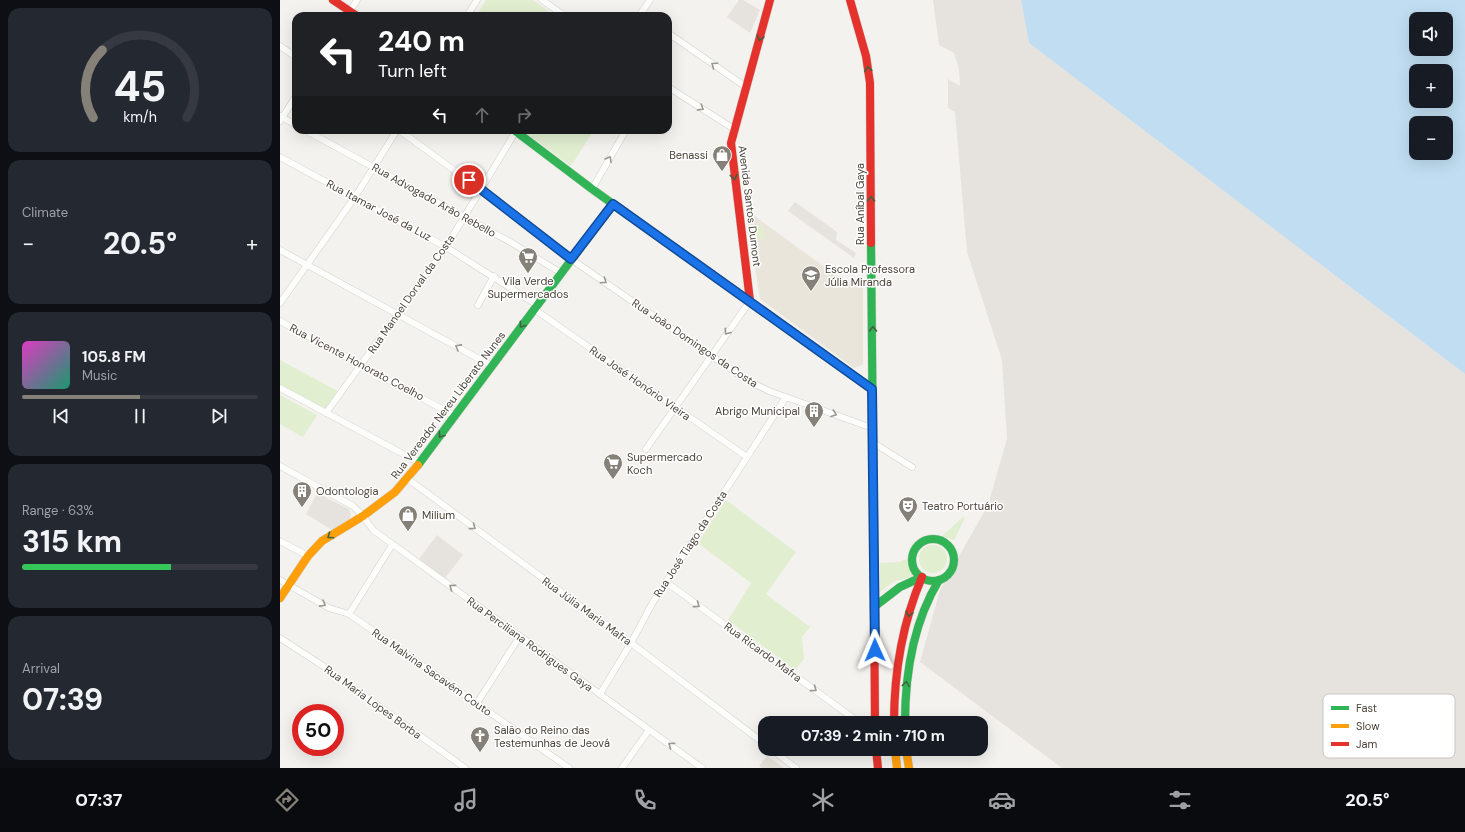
<!DOCTYPE html>
<html lang="en">
<head>
<meta charset="utf-8">
<style>
  :root { --surface:#171b24; --page:#242831; --text:#f1f3f6; --muted:#9ea1a6; --line:#363941; --accent:#868178 }
  body { margin:0; font-family:"DM Sans",sans-serif; background:var(--page); color:var(--text); height:100vh; display:flex; flex-direction:column; font-size:15px; white-space:nowrap }
  * { box-sizing:border-box; margin:0 }
  p { font-size:13px; color:var(--muted) }
  .icon { flex:none; width:22px; height:22px; fill:none; stroke:currentColor; stroke-width:2; stroke-linecap:round; stroke-linejoin:round }
  .map { position:relative; flex:1; overflow:hidden }
  .details { display:flex; flex-direction:column; gap:8px; padding:8px; background:#0d0f14; width:280px }
  .details>* { flex:none }
  .top-card { position:absolute; left:12px; top:12px; width:380px; height:122px; border-radius:12px; box-shadow:0 4px 16px #0002; background:#202124; color:#fff; overflow:hidden }
  .controls { position:absolute; left:1129px; top:12px; display:grid; gap:8px }
  .controls a { display:grid; place-items:center; width:44px; height:44px; border-radius:8px; background:var(--surface); box-shadow:0 4px 16px #0002; font-size:20px }
  .speed { position:absolute; left:12px; top:704px; display:flex; gap:8px; font-size:20px; font-weight:700; text-align:center }
  .speed>* { display:grid; place-content:center; width:52px; height:52px; border-radius:50%; background:var(--surface); box-shadow:0 4px 16px #0002; line-height:1 }
  .speed .limit { border:6px solid #d22; background:#fff; color:#111 }
  .pin { position:absolute; display:grid; place-items:center; width:34px; height:34px; color:#fff; margin:-17px; border:2px solid #fff; border-radius:50%; box-shadow:0 1px 4px #0007 }
  .me { position:absolute; width:44px; margin:-22px; rotate:359deg; stroke-linejoin:round; filter:drop-shadow(0 0 3px #0008) }
  .turn { display:flex; align-items:center; gap:14px; height:84px; padding:0 20px; font-size:18px }
  .turn .icon { width:52px; height:52px; stroke-width:2.5 }
  .turn b { display:block; font-size:28px; line-height:34px }
  .lanes { display:flex; align-items:center; height:38px; padding:0 20px; background:#0003; justify-content:center; gap:20px; direction:ltr }
  .lanes .off { opacity:.35 }
  .big { font-size:30px; font-weight:700; line-height:1.1 }
  .details .widget { flex:1; display:flex; flex-direction:column; justify-content:center; gap:6px; min-width:0; padding:0 14px; border-radius:12px; background:var(--page) }
  .details .dial { align-items:center; gap:0 }
  .dial svg { height:104px; overflow:visible; fill:none; stroke:var(--line); stroke-width:7; stroke-linecap:round; text-anchor:middle }
  .dial text { fill:var(--text); stroke:none }
  .song { display:flex; align-items:center; gap:12px }
  .cover { width:48px; height:48px; border-radius:6px; background:linear-gradient(135deg,hsl(310 70% 55%),hsl(160 70% 35%)) }
  .played { height:4px; border-radius:2px; background:linear-gradient(90deg,var(--accent) 50%,var(--line) 50%) }
  .keys { display:flex; justify-content:space-around; direction:ltr }
  .heat { display:flex; justify-content:space-between; align-items:center; font-size:22px; direction:ltr }
  .charge { height:6px; border-radius:3px; background:linear-gradient(90deg,#34c759 63%,var(--line) 0) }
  .trip { position:absolute; left:478px; top:716px; width:230px; height:40px; border-radius:12px; background:var(--surface); box-shadow:0 4px 16px #0002; font-weight:700; line-height:40px; text-align:center }
  .tab-bar { display:flex; height:64px; justify-content:space-around; align-items:center; background:#090b0e; color:var(--muted) }
  .tab-bar .icon { width:28px; height:28px }
  .tab-bar .current { color:var(--accent) }
  .tab-bar b { font-size:18px; color:var(--text) }
  main { display:flex; flex:1; min-height:0 }
  .map>svg:first-child { display:block }
  .residential { fill:#e7e4dc }
  .industrial { fill:#e6e2de }
  .education { fill:#eae5da }
  .green { fill:#e1eecf }
  .parking { fill:#e6e3df }
  .water { fill:#c0ddf1; fill-rule:evenodd }
  .lines { fill:none; stroke-linecap:round; stroke-linejoin:round }
  .street-casing { stroke:#d2d0cb; stroke-width:7 }
  .fast-casing { stroke:#d3cfc5; stroke-width:9 }
  .slow-casing { stroke:#d3cfc5; stroke-width:9 }
  .jam-casing { stroke:#d3cfc5; stroke-width:9 }
  .street { stroke:#fdfdfc; stroke-width:6 }
  .fast { stroke:#30b455; stroke-width:8 }
  .slow { stroke:#ff9f0a; stroke-width:8 }
  .jam { stroke:#e5322d; stroke-width:8 }
  .oneway { stroke:#446040 }
  .oneway2 { stroke:#9b9791 }
  .route-casing { stroke:#114b97; stroke-width:10 }
  .route { stroke:#1a73e8; stroke-width:7 }
  .labels { text-anchor:middle; stroke-width:3; stroke-linejoin:round; paint-order:stroke }
  .poi-label { font-size:11px; fill:#4b4439; stroke:#fff; text-anchor:start }
  .street-label { font-size:11px; fill:#4b4439; stroke:#fff }
  .key { fill:#fff; stroke:#c9c7c4; stroke-width:1 }
  .key-label { font-size:11px; fill:#4b4439 }
</style>
</head>
<body>
<main>
<section class="details">
<div class="widget dial"><svg viewBox="0 0 100 80">
<path d="M14 69A42 42 0 1 1 86 69"/>
<path d="M14 69A42 42 0 0 1 21 17" stroke="#868178"/>
<text x="50" y="56" font-size="32" font-weight="700">45</text>
<text x="50" y="72" font-size="11">km/h</text>
</svg></div>
<div class="widget"><p>Climate</p>
<div class="heat"><a>−</a><b class="big">20.5°</b><a>+</a></div>
</div>
<div class="widget">
<div class="song"><i class="cover"></i><div><b>105.8 FM</b><p>Music</p></div></div>
<div class="played"></div>
<div class="keys"><svg class="icon" aria-label="previous" viewBox="0 0 24 24"><path d="M18 5L8 12l10 7zM5 5v14"/></svg><svg class="icon" aria-label="pause" viewBox="0 0 24 24"><path d="M8 5v14M16 5v14"/></svg><svg class="icon" aria-label="next" viewBox="0 0 24 24"><path d="M6 5l10 7-10 7zM19 5v14"/></svg></div>
</div>
<div class="widget"><p>Range · 63%</p><b class="big">315 km</b><div class="charge"></div></div>
<div class="widget"><p>Arrival</p><b class="big">07:39</b></div>
</section>
<div class="map">
<svg width="1185" height="768" viewBox="0 0 1185 768">
  <rect width="100%" height="100%" fill="#f4f2ee"/>
  <!-- residential -->
  <path class="residential" d="M487,756L504,768H482L479,766Z"/>
  <!-- industrial -->
  <path class="industrial" d="M653,0H741L749,43L1185,374V768H782L640,662L660,590L708,505L727,439L722,360L687,252L675,112L668,108V79L680,86L679,69L674,53L659,45Z"/>
  <!-- education -->
  <path class="education" d="M466,210L568,284H583V365L574,368L480,299Z"/>
  <!-- green -->
  <g class="green">
    <path d="M206,0H253L275,16H196Z"/>
    <path d="M242,130H314L291,166Z"/>
    <path d="M483,225L485,238L472,241L469,228Z"/>
    <path d="M0,360L59,392L46,411L0,386Z"/>
    <path d="M0,395L37,415L23,437L0,424Z"/>
    <path d="M446,500L516,552L486,594L530,627L522,637L524,659L515,670L448,620L471,583L418,543Z"/>
    <path d="M683,517L685,518L674,540L662,536Z"/>
    <circle cx="653" cy="559" r="14"/>
    <path d="M629,558L633,566L632,577L613,582L600,592V563L619,562Z"/>
  </g>
  <!-- parking -->
  <g class="parking">
    <path d="M459,0H463L480,10L470,33L447,17Z"/>
    <path d="M515,202L557,232L556,240L576,253L574,258L508,211Z"/>
    <path d="M37,493L69,509L71,514L69,521L52,530L26,514Z"/>
    <path d="M157,535L183,555L165,578L139,559Z"/>
  </g>
  <!-- water -->
  <path class="water" d="M741,0H1185V374L749,43ZM1136,19H1166V49H1136ZM1136,71H1166V101H1136ZM1136,123H1166V153H1136Z"/>
  <g class="lines">
    <defs>
      <g id="street">
        <path d="M262,0L285,16"/>
        <path d="M67,16L77,0"/>
        <path d="M187,16L197,0"/>
        <path d="M359,16L370,0"/>
        <path d="M388,33L466,87"/>
        <path d="M0,46L16,57"/>
        <path d="M388,87L454,129"/>
        <path d="M0,116L16,125"/>
        <path d="M0,121L16,96"/>
        <path d="M25,130L232,243L281,273"/>
        <path d="M119,130L200,189L291,259L465,379L489,391L592,428"/>
        <path d="M0,157L166,247L257,305"/>
        <path d="M312,189L346,130"/>
        <path d="M0,250L212,366"/>
        <path d="M0,303L75,197L117,130"/>
        <path d="M198,305L214,276"/>
        <path d="M254,309L467,457"/>
        <path d="M0,321L175,416"/>
        <path d="M0,388L140,463"/>
        <path d="M46,413L166,247L236,131"/>
        <path d="M592,442L632,467"/>
        <path d="M366,449L470,301"/>
        <path d="M0,466L73,506L83,516L93,530L422,768"/>
        <path d="M128,479L351,643L485,744"/>
        <path d="M0,541L28,556"/>
        <path d="M0,580L49,608L69,614L289,768"/>
        <path d="M386,582L580,723"/>
        <path d="M69,614L112,545"/>
        <path d="M0,638L43,666L185,768"/>
        <path d="M320,694L351,643L373,602L506,397"/>
        <path d="M197,703L240,636"/>
        <path d="M491,749L516,768"/>
        <path d="M342,768L369,730"/>
      </g>
      <g id="fast">
        <path d="M234,130L312,189L515,334"/>
        <path d="M591,243L593,452"/>
        <path d="M138,465L333,204"/>
        <circle cx="653" cy="560" r="21"/>
        <path d="M594,607L620,587L642,577"/>
        <path d="M625,723C625,673 633,623 659,580"/>
      </g>
      <g id="slow">
        <path d="M515,334L592,389"/>
        <path d="M0,598L28,556L42,541L83,516L115,492L138,465"/>
        <path d="M615,749L617,768"/>
        <path d="M626,749L629,768"/>
      </g>
      <g id="jam">
        <path d="M53,0L77,16"/>
        <path d="M570,0L586,56L590,83L591,243"/>
        <path d="M470,301L451,143L490,0"/>
        <path d="M593,452L595,723"/>
        <path d="M614,723C614,672 622,624 642,577"/>
        <path d="M596,749L598,768"/>
      </g>
    </defs>
    <!-- street casing -->
    <use href="#street" class="street-casing"/>
    <!-- fast casing -->
    <use href="#fast" class="fast-casing"/>
    <!-- slow casing -->
    <use href="#slow" class="slow-casing"/>
    <!-- jam casing -->
    <use href="#jam" class="jam-casing"/>
    <!-- street -->
    <use href="#street" class="street"/>
    <!-- fast -->
    <use href="#fast" class="fast"/>
    <!-- slow -->
    <use href="#slow" class="slow"/>
    <!-- jam -->
    <use href="#jam" class="jam"/>
  </g>
  <!-- one-way arrows -->
  <defs><path id="oneway-chevron" d="M-2-3.5L2.5 0L-2 3.5" fill="none" stroke-width="1.6" stroke-linecap="round" stroke-linejoin="round"/></defs>
  <g class="oneway">
    <use href="#oneway-chevron" transform="translate(480 38) rotate(106)"/>
    <use href="#oneway-chevron" transform="translate(588 69) rotate(-99)"/>
    <use href="#oneway-chevron" transform="translate(454 177) rotate(83)"/>
    <use href="#oneway-chevron" transform="translate(591 199) rotate(-92)"/>
    <use href="#oneway-chevron" transform="translate(242 325) rotate(127)"/>
    <use href="#oneway-chevron" transform="translate(593 329) rotate(-91)"/>
    <use href="#oneway-chevron" transform="translate(161 435) rotate(126)"/>
    <use href="#oneway-chevron" transform="translate(50 536) rotate(146)"/>
    <use href="#oneway-chevron" transform="translate(629 614) rotate(103)"/>
    <use href="#oneway-chevron" transform="translate(626 684) rotate(-83)"/>
  </g>
  <g class="oneway2">
    <use href="#oneway-chevron" transform="translate(434 65) rotate(-145)"/>
    <use href="#oneway-chevron" transform="translate(421 108) rotate(32)"/>
    <use href="#oneway-chevron" transform="translate(329 159) rotate(-60)"/>
    <use href="#oneway-chevron" transform="translate(324 281) rotate(34)"/>
    <use href="#oneway-chevron" transform="translate(447 332) rotate(126)"/>
    <use href="#oneway-chevron" transform="translate(178 347) rotate(-151)"/>
    <use href="#oneway-chevron" transform="translate(554 414) rotate(20)"/>
    <use href="#oneway-chevron" transform="translate(193 527) rotate(36)"/>
    <use href="#oneway-chevron" transform="translate(172 587) rotate(-144)"/>
    <use href="#oneway-chevron" transform="translate(43 604) rotate(28)"/>
    <use href="#oneway-chevron" transform="translate(417 605) rotate(36)"/>
    <use href="#oneway-chevron" transform="translate(534 689) rotate(36)"/>
    <use href="#oneway-chevron" transform="translate(391 745) rotate(-144)"/>
  </g>
  <g class="lines">
    <defs>
      <path id="route" d="M189,180L291,259L333,204L592,389L595,650"/>
    </defs>
    <!-- route casing -->
    <use href="#route" class="route-casing"/>
    <!-- route -->
    <use href="#route" class="route"/>
  </g>
  <!-- icons -->
  <defs>
    <symbol id="shop-pin" viewBox="-11 -11 22 30"><path d="M0 17L-7.5 6A9.5 9.5 0 1 1 7.5 6Z" fill="#868178" stroke="#fff"/><path d="M-5-2.5h2.3a2.7 3.5 0 0 1 5.4 0H5L5.5 6h-11ZM-1.5-2.5h3a1.5 2.3 0 0 0-3 0Z" fill="#fff"/></symbol>
    <symbol id="supermarket-pin" viewBox="-11 -11 22 30"><path d="M0 17L-7.5 6A9.5 9.5 0 1 1 7.5 6Z" fill="#868178" stroke="#fff"/><path d="M-6-5.5h2.5l.6 2H6L4.5 2H-2.5L-4.4-4H-6ZM-1.5 3.2a1.3 1.3 0 1 0 .1 0ZM3 3.2a1.3 1.3 0 1 0 .1 0Z" fill="#fff"/></symbol>
    <symbol id="school-pin" viewBox="-11 -11 22 30"><path d="M0 17L-7.5 6A9.5 9.5 0 1 1 7.5 6Z" fill="#868178" stroke="#fff"/><path d="M0-5L7-2L0 1L-7-2ZM-4 1L0 2.5L4 1V4Q0 6-4 4Z" fill="#fff"/></symbol>
    <symbol id="building-pin" viewBox="-11 -11 22 30"><path d="M0 17L-7.5 6A9.5 9.5 0 1 1 7.5 6Z" fill="#868178" stroke="#fff"/><path d="M-4-6H4V6H1V3H-1V6H-4ZM-2.5-4.3h1.7v1.8h-1.7ZM.8-4.3h1.7v1.8H.8ZM-2.5-1h1.7V.8h-1.7ZM.8-1h1.7V.8H.8Z" fill="#fff"/></symbol>
    <symbol id="theatre-pin" viewBox="-11 -11 22 30"><path d="M0 17L-7.5 6A9.5 9.5 0 1 1 7.5 6Z" fill="#868178" stroke="#fff"/><path d="M-5-5.5Q0-4 5-5.5V0Q5 5 0 6Q-5 5-5 0ZM-3.3-2.5H-1v1.5H-3.3ZM1-2.5H3.3v1.5H1ZM-2.8 1Q0 5.5 2.8 1Z" fill="#fff"/></symbol>
    <symbol id="church-pin" viewBox="-11 -11 22 30"><path d="M0 17L-7.5 6A9.5 9.5 0 1 1 7.5 6Z" fill="#868178" stroke="#fff"/><path d="M-1.2-6h2.4v3.5h3.3v2.4h-3.3V6h-2.4V-.1h-3.3v-2.4h3.3Z" fill="#fff"/></symbol>
  </defs>
  <g fill-rule="evenodd">
    <use href="#shop-pin" x="431" y="144" width="22" height="30"/>
    <use href="#supermarket-pin" x="237" y="246" width="22" height="30"/>
    <use href="#school-pin" x="520" y="264" width="22" height="30"/>
    <use href="#building-pin" x="523" y="400" width="22" height="30"/>
    <use href="#supermarket-pin" x="322" y="452" width="22" height="30"/>
    <use href="#building-pin" x="11" y="480" width="22" height="30"/>
    <use href="#theatre-pin" x="617" y="495" width="22" height="30"/>
    <use href="#shop-pin" x="117" y="504" width="22" height="30"/>
    <use href="#church-pin" x="189" y="725" width="22" height="30"/>
  </g>
  <g class="labels">
    <!-- poi labels -->
    <g class="poi-label">
      <text x="428" y="159" text-anchor="end">Benassi</text>
      <text x="545" y="273">Escola Professora<tspan x="545" dy="13">Júlia Miranda</tspan></text>
      <text x="248" y="285" text-anchor="middle">Vila Verde<tspan x="248" dy="13">Supermercados</tspan></text>
      <text x="520" y="415" text-anchor="end">Abrigo Municipal</text>
      <text x="347" y="461">Supermercado<tspan x="347" dy="13">Koch</tspan></text>
      <text x="36" y="495">Odontologia</text>
      <text x="642" y="510">Teatro Portuário</text>
      <text x="142" y="519">Milium</text>
      <text x="214" y="734">Salão do Reino das<tspan x="214" dy="13">Testemunhas de Jeová</tspan></text>
    </g>
    <!-- street labels -->
    <g class="street-label">
      <text transform="translate(154 200) rotate(29)" y="4">Rua Advogado Arão Rebello</text>
      <text transform="translate(580 204) rotate(-90)" y="4">Rua Aníbal Gaya</text>
      <text transform="translate(470 206) rotate(83)" y="4">Avenida Santos Dumont</text>
      <text transform="translate(99 210) rotate(28)" y="4">Rua Itamar José da Luz</text>
      <text transform="translate(131 294) rotate(-55)" y="4">Rua Manoel Dorval da Costa</text>
      <text transform="translate(415 343) rotate(34)" y="4">Rua João Domingos da Costa</text>
      <text transform="translate(77 362) rotate(28)" y="4">Rua Vicente Honorato Coelho</text>
      <text transform="translate(360 383) rotate(35)" y="4">Rua José Honório Vieira</text>
      <text transform="translate(168 405) rotate(-53)" y="4">Rua Vereador Nereu Liberato Nunes</text>
      <text transform="translate(410 544) rotate(-57)" y="4">Rua José Tiago da Costa</text>
      <text transform="translate(307 611) rotate(36)" y="4">Rua Júlia Maria Mafra</text>
      <text transform="translate(250 644) rotate(36)" y="4">Rua Perciliana Rodrigues Gaya</text>
      <text transform="translate(483 652) rotate(36)" y="4">Rua Ricardo Mafra</text>
      <text transform="translate(152 672) rotate(35)" y="4">Rua Malvina Sacavém Couto</text>
      <text transform="translate(93 702) rotate(36)" y="4">Rua Maria Lopes Borba</text>
    </g>
  </g>
  <!-- legend -->
  <rect x="1043" y="694" width="132" height="64" rx="6" class="key"/>
  <rect x="1051" y="706" width="18" height="4" fill="#30b455"/>
  <rect x="1051" y="724" width="18" height="4" fill="#ff9f0a"/>
  <rect x="1051" y="742" width="18" height="4" fill="#e5322d"/>
  <g class="key-label">
    <text x="1076" y="712">Fast</text>
    <text x="1076" y="730">Slow</text>
    <text x="1076" y="748">Jam</text>
  </g>
</svg>
<div class="controls">
<a><svg class="icon" aria-label="sound" viewBox="0 0 24 24"><path d="M4 9h4l5-4v14l-5-4H4zM17 9q2 3 0 6"/></svg></a>
<a>+</a>
<a>−</a>
</div>
<div class="speed"><div class="limit">50</div></div>
<div class="pin" style="left:189px;top:180px;background:#d93025"><svg class="icon" aria-label="arrive" viewBox="0 0 24 24"><path d="M6 21V4h12l-3 4 3 4H6"/></svg></div>
<svg class="me" style="left:595px;top:650px" viewBox="-20 -20 40 40"><path d="M0-17L14 15 0 8-14 15z" fill="#1a73e8" stroke="#fff" stroke-width="4"/></svg>
<div class="trip">07:39 · 2 min · 710 m</div>
<div class="top-card">
<div class="turn"><svg class="icon" aria-label="left" viewBox="0 0 24 24"><path d="M17 20v-9H6M10 6l-5 5 5 5"/></svg><div><b>240 m</b>Turn left</div></div>
<div class="lanes"><svg class="icon" aria-label="left" viewBox="0 0 24 24"><path d="M17 20v-9H6M10 6l-5 5 5 5"/></svg><svg class="icon off" aria-label="ahead" viewBox="0 0 24 24"><path d="M12 20V5M6 11l6-6 6 6"/></svg><svg class="icon off" aria-label="right" viewBox="0 0 24 24"><path d="M7 20v-9h11M14 6l5 5-5 5"/></svg></div>
</div>
</div>
</main>
<nav class="tab-bar">
<b>07:37</b>
<svg class="icon current" aria-label="directions" viewBox="0 0 24 24"><path d="M12 3l9 9-9 9-9-9zM9 14v-3h6M13 9l2 2-2 2"/></svg>
<svg class="icon" aria-label="music" viewBox="0 0 24 24"><path d="M9 18V5l10-2v13"/><circle cx="6" cy="18" r="3"/><circle cx="16" cy="16" r="3"/></svg>
<svg class="icon" aria-label="phone" viewBox="0 0 24 24"><path d="M5 4h4l2 5-3 2q2 4 5 5l2-3 5 2v4C11 20 4 13 5 4z"/></svg>
<svg class="icon" aria-label="climate" viewBox="0 0 24 24"><path d="M12 3v18M4 7l16 10M4 17L20 7"/></svg>
<svg class="icon" aria-label="car" viewBox="0 0 24 24"><path d="M5 17H2v-5l4-1 3-4h7l3 4 3 1v5h-3M9 17h6M6 11h13"/><circle cx="7" cy="17" r="2"/><circle cx="17" cy="17" r="2"/></svg>
<svg class="icon" aria-label="filters" viewBox="0 0 24 24"><path d="M4 7h16M4 17h16"/><circle cx="9" cy="7" r="2"/><circle cx="15" cy="17" r="2"/></svg>
<b>20.5°</b>
</nav>
</body>
</html>
